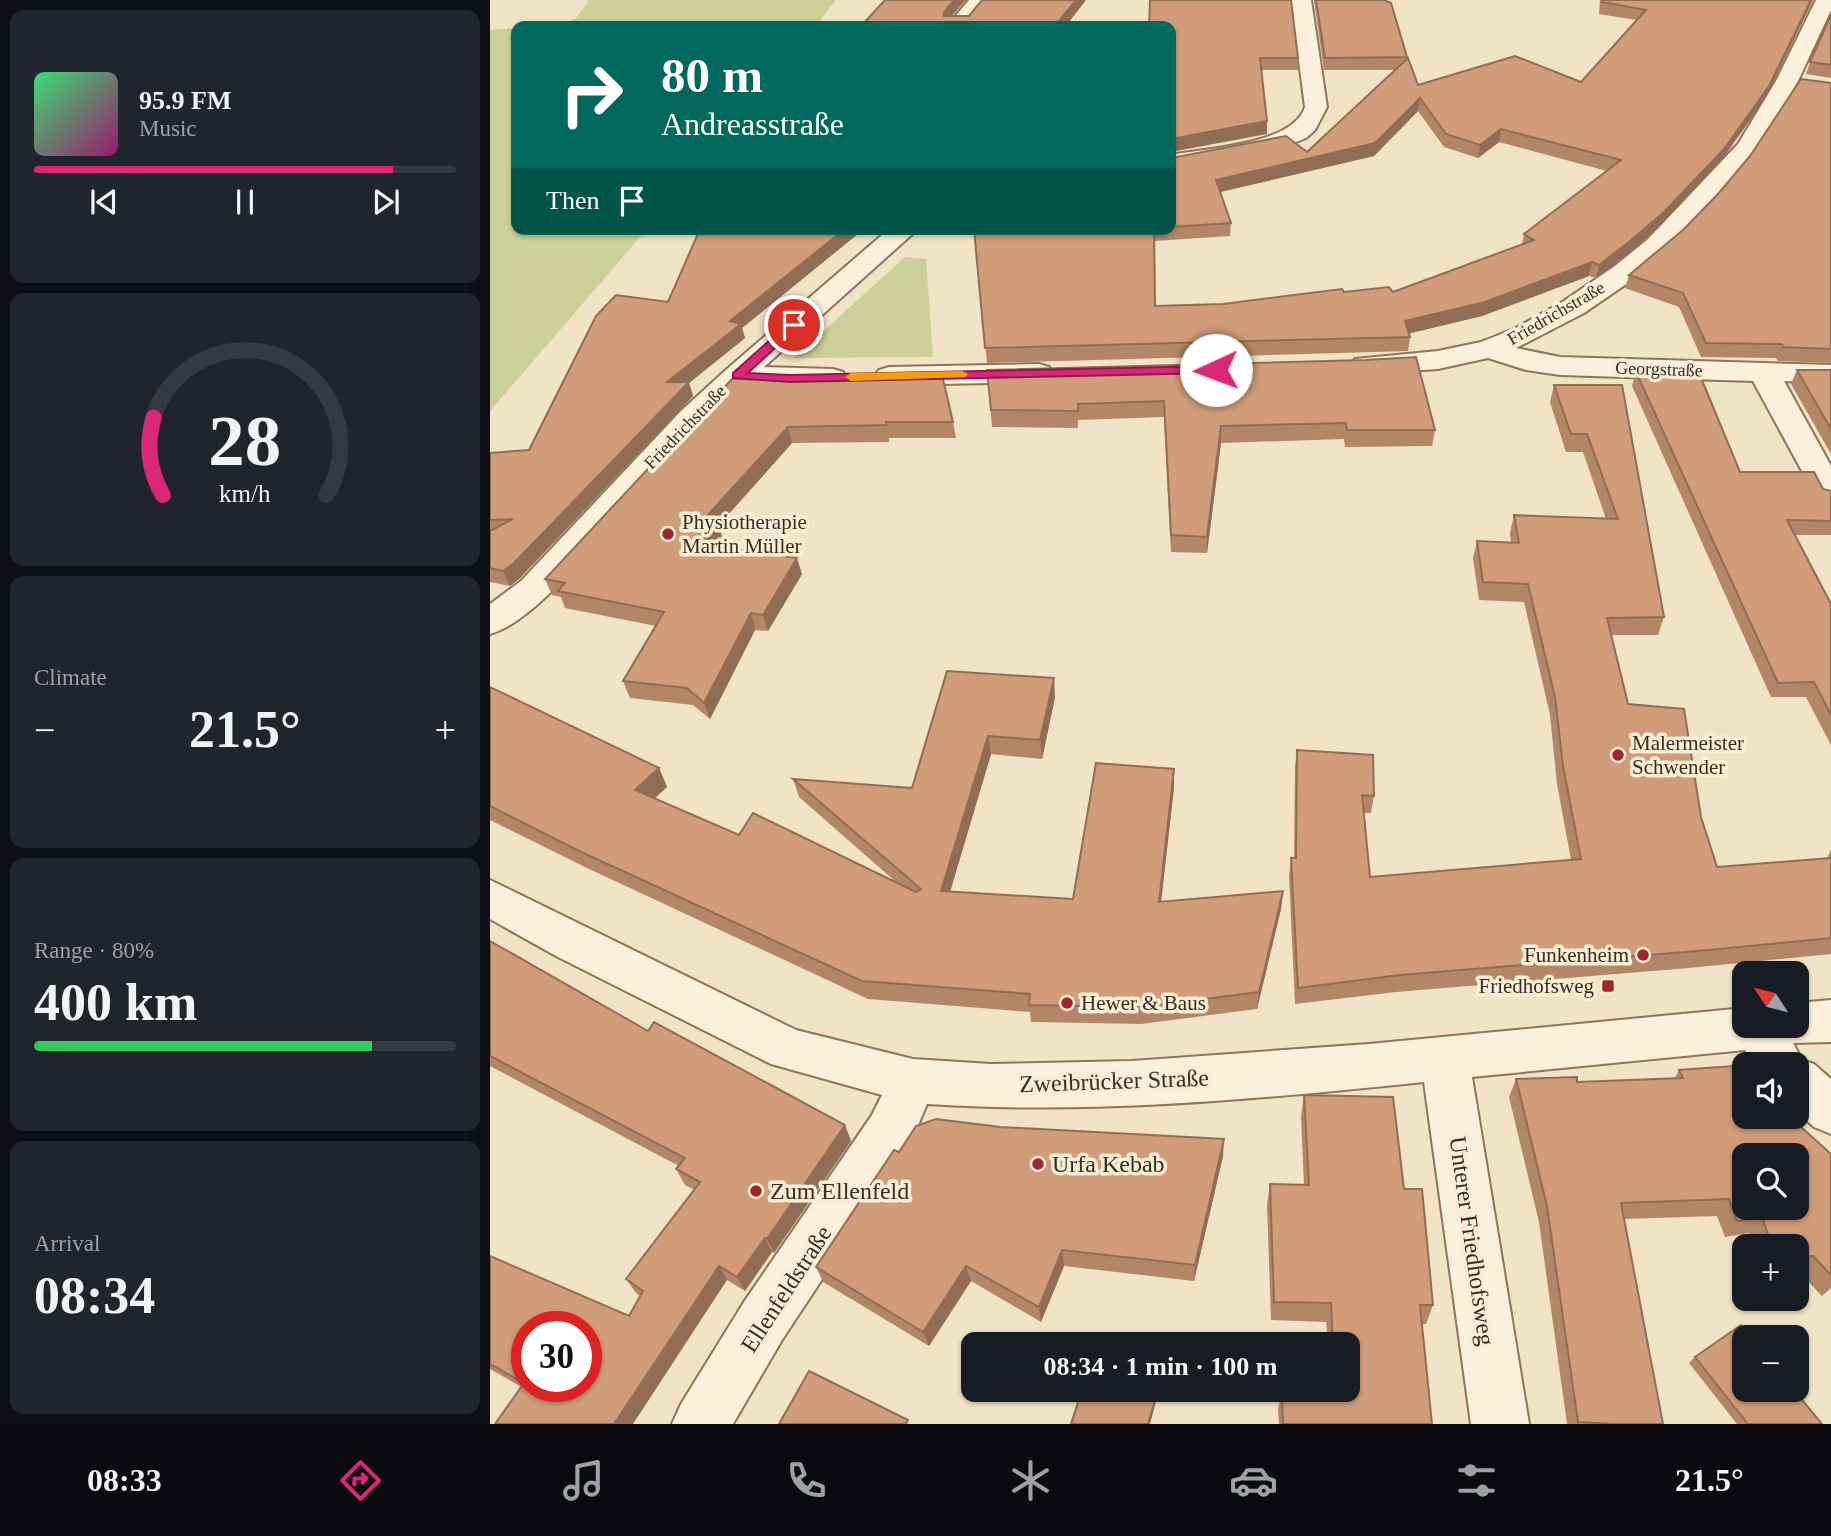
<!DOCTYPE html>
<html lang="en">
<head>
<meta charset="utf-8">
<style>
  :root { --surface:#171b24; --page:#20242c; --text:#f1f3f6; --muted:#9ea1a6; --line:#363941; --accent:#db2777 }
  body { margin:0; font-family:Georgia,serif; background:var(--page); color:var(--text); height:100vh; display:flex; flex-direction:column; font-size:26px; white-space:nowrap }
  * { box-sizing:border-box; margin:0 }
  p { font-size:23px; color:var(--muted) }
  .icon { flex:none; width:38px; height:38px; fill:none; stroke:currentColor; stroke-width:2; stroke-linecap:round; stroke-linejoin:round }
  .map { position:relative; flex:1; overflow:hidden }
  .side { display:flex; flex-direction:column; gap:10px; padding:10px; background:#0d0f14; width:490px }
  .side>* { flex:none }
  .guide { position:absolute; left:21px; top:21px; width:665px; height:214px; border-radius:14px; box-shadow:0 2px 5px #0004; background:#00695c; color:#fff; overflow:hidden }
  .needle { width:46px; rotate:306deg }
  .fabs { position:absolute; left:1242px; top:961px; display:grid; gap:14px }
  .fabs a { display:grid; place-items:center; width:77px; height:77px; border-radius:14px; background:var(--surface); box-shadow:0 2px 5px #0004; font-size:35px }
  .speed { position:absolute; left:21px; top:1311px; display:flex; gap:14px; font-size:35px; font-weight:700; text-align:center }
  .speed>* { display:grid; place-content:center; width:91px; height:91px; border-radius:50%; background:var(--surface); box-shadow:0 2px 5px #0004; line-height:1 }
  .speed .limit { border:10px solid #d22; background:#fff; color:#111 }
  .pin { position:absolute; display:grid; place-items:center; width:60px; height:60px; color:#fff; margin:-30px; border:4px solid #fff; border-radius:50%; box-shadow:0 2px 7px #0007 }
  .me { position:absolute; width:77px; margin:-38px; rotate:268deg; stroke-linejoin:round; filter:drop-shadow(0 0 5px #0008) }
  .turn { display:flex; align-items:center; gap:24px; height:147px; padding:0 35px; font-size:32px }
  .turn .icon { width:91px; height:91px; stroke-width:2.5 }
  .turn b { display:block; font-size:49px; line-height:60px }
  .then { display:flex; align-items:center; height:66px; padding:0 35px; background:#0003; gap:14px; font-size:26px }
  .big { font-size:52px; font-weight:800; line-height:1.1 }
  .side .card { flex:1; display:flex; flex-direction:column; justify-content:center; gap:10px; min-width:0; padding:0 24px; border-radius:14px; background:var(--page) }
  .side .dial { align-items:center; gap:0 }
  .dial svg { height:182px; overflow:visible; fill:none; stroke:var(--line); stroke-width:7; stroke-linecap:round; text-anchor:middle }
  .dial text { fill:var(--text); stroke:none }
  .song { display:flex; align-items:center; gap:21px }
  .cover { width:84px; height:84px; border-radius:10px; background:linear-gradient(135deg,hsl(140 70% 55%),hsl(320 70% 35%)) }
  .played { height:7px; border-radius:4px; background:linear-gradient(90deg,var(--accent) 85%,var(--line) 85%) }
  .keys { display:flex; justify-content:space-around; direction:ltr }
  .heat { display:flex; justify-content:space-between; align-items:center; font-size:38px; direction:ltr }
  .charge { height:10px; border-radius:5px; background:linear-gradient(90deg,#34c759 80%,var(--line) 0) }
  .trip { position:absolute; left:471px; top:1332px; width:399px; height:70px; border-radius:14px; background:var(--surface); box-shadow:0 2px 5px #0004; font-weight:800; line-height:70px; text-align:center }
  .dock { display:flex; height:112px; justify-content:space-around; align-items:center; background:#090b0e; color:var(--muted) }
  .dock .icon { width:49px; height:49px }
  .dock .on { color:var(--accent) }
  .dock b { font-size:32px; color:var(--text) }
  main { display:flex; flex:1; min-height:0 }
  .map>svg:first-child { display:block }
  .green { fill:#cbd098 }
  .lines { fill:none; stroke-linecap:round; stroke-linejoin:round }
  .minor-casing { stroke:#8d745a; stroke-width:4 }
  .minor { fill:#fbf0d9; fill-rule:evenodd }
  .wall { fill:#b48668; fill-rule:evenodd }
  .shaded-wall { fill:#926d55 }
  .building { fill:#d19c79; stroke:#926d55; stroke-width:2; fill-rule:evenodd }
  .route { fill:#db2777; stroke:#8e194d; stroke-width:2 }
  .slow { fill:#f59e0b }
  .poi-dot { fill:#a02629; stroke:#f8edd5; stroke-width:2.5 }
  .labels { text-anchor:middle; stroke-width:7; stroke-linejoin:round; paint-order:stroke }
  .far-street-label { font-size:18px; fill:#3d2c1e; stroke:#f8edd5 }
  .poi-label { font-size:21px; fill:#3d2c1e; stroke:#f8edd5; text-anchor:start }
  .near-street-label { font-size:24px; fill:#3d2c1e; stroke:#f8edd5 }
  .near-poi-label { font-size:24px; fill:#3d2c1e; stroke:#f8edd5; text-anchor:start }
</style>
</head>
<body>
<main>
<section class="side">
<div class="card">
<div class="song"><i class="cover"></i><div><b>95.9 FM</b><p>Music</p></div></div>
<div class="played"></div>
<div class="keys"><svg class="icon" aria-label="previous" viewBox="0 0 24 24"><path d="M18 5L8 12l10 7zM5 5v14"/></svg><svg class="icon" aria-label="pause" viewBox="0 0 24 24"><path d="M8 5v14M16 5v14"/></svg><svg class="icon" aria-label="next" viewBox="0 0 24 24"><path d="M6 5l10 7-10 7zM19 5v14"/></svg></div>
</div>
<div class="card dial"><svg viewBox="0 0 100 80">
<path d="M14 69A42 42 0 1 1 86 69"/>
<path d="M14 69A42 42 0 0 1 10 35" stroke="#db2777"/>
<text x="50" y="56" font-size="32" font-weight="700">28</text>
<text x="50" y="72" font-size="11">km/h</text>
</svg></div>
<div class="card"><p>Climate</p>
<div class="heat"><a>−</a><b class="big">21.5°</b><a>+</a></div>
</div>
<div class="card"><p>Range · 80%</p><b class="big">400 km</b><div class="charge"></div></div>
<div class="card"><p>Arrival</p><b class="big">08:34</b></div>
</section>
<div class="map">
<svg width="1341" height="1424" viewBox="0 0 1341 1424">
  <rect width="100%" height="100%" fill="#f1e3c5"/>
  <!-- green -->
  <g class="green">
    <path d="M97,0H346L326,26H66L85,19L98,3Z"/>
    <path d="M26,28V229H157L0,411V30Z"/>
    <path d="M415,257L436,259L443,357L304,358Z"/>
  </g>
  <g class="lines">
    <defs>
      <g id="minor">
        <path d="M479,0H500L478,26H457Z"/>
        <path d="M801,0H821L837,107L825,130L816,138L791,148L681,169V155C716,148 803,145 815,107Z"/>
        <path d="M1326,0H1341V10L1308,81L1269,148L1176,251L1145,278L1094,313L1026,348L1070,357L1341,365V383L1294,381L1341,466V505L1329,502L1325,495L1263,381L1070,375L1036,370L998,358L948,369L875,374L865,371L860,365L865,359L948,351L991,342L1026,328L1074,301L1125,266L1158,239L1248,144L1286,81Z"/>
        <path d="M399,229H428L274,367L343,369L353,372L358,378L353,384L343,387L255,384C213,424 175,466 136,508C104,544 46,621 0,634V604L31,581L191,411L237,369Z"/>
        <path d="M549,364L559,367L564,373L559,379L549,382L399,385L389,382L384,376L389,370L399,367Z"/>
        <path d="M0,880L306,1030L423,1059L501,1064L642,1061L879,1044L1255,1008V1026H1307V1003L1341,1000V1042L1303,1043L1312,1060L1324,1064L1341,1079V1134L1324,1127L1307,1112V1064H1263L1255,1050L982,1077L1039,1424H981L934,1082C770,1099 602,1115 437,1104L418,1149L292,1340L243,1424H182L191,1404L254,1302L382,1115L392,1095L281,1064L66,956L0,919Z"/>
      </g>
    </defs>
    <!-- minor casing -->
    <use href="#minor" class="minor-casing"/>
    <!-- minor -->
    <use href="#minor" class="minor"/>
  </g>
  <!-- wall -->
  <g class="wall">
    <path d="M660,0L808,58V70H771L777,121V134Z"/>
    <path d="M824,0H894L928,85L1091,82L1146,20L1109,14L1110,0H1323L1275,99L1230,162L1170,226L1137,255L1106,278L1099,276L992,316L919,333L920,337L918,351L497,363L484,229H681V158L817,152L906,70H834ZM928,111L954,147L988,158L1009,142L1117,171L1034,234L1032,244L903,292H854L733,304L665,306L664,241L740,236L741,223L730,192L884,156Z"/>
    <path d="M1341,15V78L1316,74L1320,62Z"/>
    <path d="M1341,83V363L1288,361L1286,358L1211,357L1189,307L1135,288L1139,275L1193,230Z"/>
    <path d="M210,229H374L252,328L255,338L199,383L203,396L29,579L20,586L0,582V453L39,450L178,302Z"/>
    <path d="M497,370L945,430L942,446L855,447L854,439L731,443L717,553L681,552L674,417L588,420V428L502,427Z"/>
    <path d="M1307,370H1341V454L1301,384Z"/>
    <path d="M1146,372L1250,472L1341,491V535H1305L1341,604V745L1316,697H1281L1142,386Z"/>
    <path d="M242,379L463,422L466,438H399V442L302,443L228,526L232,536L224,546L312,574L278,631L265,630L220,719L203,705L140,698L133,681L166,626L75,608L71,597L62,595L55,579Z"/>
    <path d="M1064,385H1132L1174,617L1168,635H1121L1138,704L1211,817L1227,867L1337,858L1341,850V954L1199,968L906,992L805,1004L799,876L801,858H804L805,768L807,750L884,796L881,813H873L880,877L1081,860L1067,784L1060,715L1034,602L989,600L983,558L987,541L1021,542L1020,533L1024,515L1116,519L1093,452H1076L1060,402Z"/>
    <path d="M457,671L565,697L552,759L501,754L460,891L583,899L684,787L671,902L793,891L791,909L767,1009L651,1024L541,1022L540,1012L378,999L97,868L0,820V687L169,768L177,787L165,798L249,835L406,882L309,797L303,779L422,788Z"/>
    <path d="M0,941L158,1031L361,1141L284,1253L282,1252L255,1291L237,1280L32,1387L0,1369V1256L139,1316L150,1296L146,1293L136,1279L205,1190L195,1185L186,1169L189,1166L0,1066Z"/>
    <path d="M1189,1070L1341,1154V1288L1332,1296L1309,1272H1307V1246H1263L1259,1233L1235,1237L1227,1216L1134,1219L1173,1424H1077L1049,1222L1019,1097L1026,1079L1087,1082L1185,1078Z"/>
    <path d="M814,1095L914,1189L943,1305L936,1324H932L942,1424H789L788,1409L792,1392L840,1394V1390H858V1344H838L836,1322L781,1320L777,1205L780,1184L814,1185L811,1117Z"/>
    <path d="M409,1152L733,1156L704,1281L574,1266L551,1322L481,1281L439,1346L333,1282L326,1267Z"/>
    <path d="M1205,1357L1332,1424H1247L1199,1363Z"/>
  </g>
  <!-- shaded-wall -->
  <g class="shaded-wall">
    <path d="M464,0H476L455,24L454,12Z"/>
    <path d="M586,0H596L576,26H565Z"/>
    <path d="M1321,0H1323L1275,99L1230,162L1170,226L1137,255L1106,278L1109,265Z"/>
    <path d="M930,98L928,111L884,156L726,193V180L885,143Z"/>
    <path d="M777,121V134L681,152V139Z"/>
    <path d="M1011,129L1009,142L988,158L990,145Z"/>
    <path d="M355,229H374L252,328L255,338L199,383L203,396L29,579L20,586L13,571L177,382L240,321Z"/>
    <path d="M1102,262L1099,276L992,316L913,335L915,321Z"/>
    <path d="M731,426V443L717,553V537Z"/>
    <path d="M298,427L302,443L228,526L232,536L212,560L207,544L215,518Z"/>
    <path d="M307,558L312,574L278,631L273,615Z"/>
    <path d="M261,613L265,630L220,719L214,703Z"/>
    <path d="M564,678L565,697L552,759L550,740Z"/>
    <path d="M498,736L501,754L455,909L451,891Z"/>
    <path d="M169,768L177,787L154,808L145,790Z"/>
    <path d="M684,769V787L669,920V902Z"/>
    <path d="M793,891L791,909L767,1009L769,992Z"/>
    <path d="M355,1125L361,1141L284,1253L277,1239Z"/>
    <path d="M734,1139L733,1156L704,1281L705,1265Z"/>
    <path d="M275,1238L282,1252L255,1291L247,1277Z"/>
    <path d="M572,1250L574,1266L551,1322L549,1307Z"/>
    <path d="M229,1266L237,1280L143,1424H124Z"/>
    <path d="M476,1266L481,1281L439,1346L433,1332Z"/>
    <path d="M668,1390H669L660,1424H658Z"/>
  </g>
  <!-- building -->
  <g class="building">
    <path d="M395,0H464L454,12V16H479L492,0H586L565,26H371Z"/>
    <path d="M660,0H801L808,58H770L777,121L681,139V26H659Z"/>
    <path d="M826,0H894L901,3L917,57L835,58Z"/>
    <path d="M1112,0H1321L1279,86L1234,149L1174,212L1140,241L1109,265L1102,262L995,302L915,321L920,337L495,348L484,229H664L665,306L733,304L852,289L854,292L899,287L903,292L1044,240L1034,234L1131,160L1011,129L990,145L956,134L930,98L885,143L726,180L741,223L681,227V158L796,136L817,152L918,58L928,85L1025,56L1091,82L1156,10L1112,2Z"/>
    <path d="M1341,15V65L1320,62Z"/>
    <path d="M1311,79L1341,83V349L1293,347L1292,344L1216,343L1193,293L1139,275L1193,230L1228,194L1260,156Z"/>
    <path d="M210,229H355L240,321L251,324L177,382H199L23,564L13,571L0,568V531L23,519L0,520V453L39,450L106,316L126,295L178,302Z"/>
    <path d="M926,357L945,430H857L856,423L731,426L717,537L681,535L674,401L588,404V411L501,410L497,370L875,360Z"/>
    <path d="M1307,370H1341V429Z"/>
    <path d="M1146,372L1209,373L1250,472H1324L1333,489L1341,491V521L1297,520L1341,604V715L1324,682L1288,683Z"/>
    <path d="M452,375L463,422H396V425L298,427L215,518L227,520L207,544L307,558L273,615L261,613L214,703L197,688L133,681L174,612L68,591L75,583L55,579L242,379Z"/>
    <path d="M1064,385H1132L1174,617L1117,618L1138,704L1194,709L1211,817L1227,867L1341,858V938L1208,951L910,975L808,988L801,858H806L807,750L883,755L884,796L872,795L880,877L1091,859L1073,766L1065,697L1038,584L993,582L987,541L1029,543L1024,515L1128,519L1097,434H1081Z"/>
    <path d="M457,671L564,678L550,740L498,736L451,891L583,899L606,763L684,769L669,902L793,891L769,992L651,1007L539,1005L540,994L372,981L87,850L0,806V687L169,768L145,790L249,835L263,813L426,892L431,889L303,779L422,788Z"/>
    <path d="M0,941L158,1031L164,1022L355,1125L277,1239L275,1238L247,1277L229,1266L124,1424H5L34,1383L0,1364V1256L139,1316L153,1291L136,1279L210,1182L186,1169L195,1158L0,1056ZM37,1326H96V1386H37Z"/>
    <path d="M1244,1066L1255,1076V1116H1299L1341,1154V1275L1323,1256L1307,1258V1246H1282L1272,1217L1247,1221L1239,1199L1131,1203L1173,1424H1128L1088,1422L1057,1206L1026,1079L1087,1077V1082L1193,1078L1189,1070ZM1255,1155H1307V1208H1255Z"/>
    <path d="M814,1095L903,1097L914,1189H932L943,1305H930L942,1424H793L792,1392L846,1394V1390H858V1344H843L841,1303L784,1302L780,1184L819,1185Z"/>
    <path d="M446,1119L510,1127L734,1139L705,1265L572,1250L549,1307L476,1266L433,1332L326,1267L404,1150L409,1152L426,1126Z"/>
    <path d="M1251,1325L1261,1337H1255V1390H1304L1332,1424H1258L1205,1357Z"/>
    <path d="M319,1371L418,1420L416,1424H289Z"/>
    <path d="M592,1390H668L658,1424H581Z"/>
  </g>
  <!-- route -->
  <path class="route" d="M300,322L310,325L258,373L300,375L726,366L732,370L726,373L300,382L243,378V373Z"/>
  <!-- slow -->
  <path class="slow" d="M472,371L478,374L476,377L361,381L355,377L361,373Z"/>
  <!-- markers -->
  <g class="poi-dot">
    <circle cx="178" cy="534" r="7"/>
    <circle cx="1128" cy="755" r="7"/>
    <circle cx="1153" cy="955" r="7"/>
    <rect x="1111" y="979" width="14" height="14" rx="3.5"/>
    <circle cx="577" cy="1003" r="7"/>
    <circle cx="548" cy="1164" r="7"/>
    <circle cx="266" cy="1191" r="7"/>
  </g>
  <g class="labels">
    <!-- far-street labels -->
    <g class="far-street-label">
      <text transform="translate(1066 313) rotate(-30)" y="6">Friedrichstraße</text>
      <text transform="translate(1169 369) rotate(2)" y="6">Georgstraße</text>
      <text transform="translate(195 427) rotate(-46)" y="6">Friedrichstraße</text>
    </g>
    <!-- poi labels -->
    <g class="poi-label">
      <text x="192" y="529">Physiotherapie<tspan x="192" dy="24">Martin Müller</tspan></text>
      <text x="1142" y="750">Malermeister<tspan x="1142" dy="24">Schwender</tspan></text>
      <text x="1139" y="962" text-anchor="end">Funkenheim</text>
      <text x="1104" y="993" text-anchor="end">Friedhofsweg</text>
      <text x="591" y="1010">Hewer &amp; Baus</text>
    </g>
    <!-- near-street labels -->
    <g class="near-street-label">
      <text transform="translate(624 1081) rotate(-2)" y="8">Zweibrücker Straße</text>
      <text transform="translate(982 1241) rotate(82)" y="8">Unterer Friedhofsweg</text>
      <text transform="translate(296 1289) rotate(-57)" y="8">Ellenfeldstraße</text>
    </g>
    <!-- near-poi labels -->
    <g class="near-poi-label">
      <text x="562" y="1172">Urfa Kebab</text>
      <text x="280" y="1199">Zum Ellenfeld</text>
    </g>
  </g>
</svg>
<div class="fabs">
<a><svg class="needle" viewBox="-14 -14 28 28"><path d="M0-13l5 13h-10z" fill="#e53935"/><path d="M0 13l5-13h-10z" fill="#9ea1a6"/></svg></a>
<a><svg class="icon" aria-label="sound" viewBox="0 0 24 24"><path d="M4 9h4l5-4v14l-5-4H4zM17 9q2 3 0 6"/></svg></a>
<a><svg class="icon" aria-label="search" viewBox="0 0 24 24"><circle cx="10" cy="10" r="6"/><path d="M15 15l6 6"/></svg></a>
<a>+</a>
<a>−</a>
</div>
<div class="speed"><div class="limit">30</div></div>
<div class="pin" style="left:304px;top:325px;background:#d93025"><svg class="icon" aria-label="arrive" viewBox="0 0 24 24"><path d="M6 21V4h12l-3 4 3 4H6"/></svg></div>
<svg class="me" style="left:726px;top:370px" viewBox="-20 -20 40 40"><circle r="19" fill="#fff"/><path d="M0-13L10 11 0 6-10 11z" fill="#db2777"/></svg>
<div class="trip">08:34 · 1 min · 100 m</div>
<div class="guide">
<div class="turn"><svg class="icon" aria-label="right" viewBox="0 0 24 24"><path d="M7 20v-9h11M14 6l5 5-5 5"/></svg><div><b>80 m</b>Andreasstraße</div></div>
<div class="then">Then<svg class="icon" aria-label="arrive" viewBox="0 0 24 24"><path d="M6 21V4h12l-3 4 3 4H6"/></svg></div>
</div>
</div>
</main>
<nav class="dock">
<b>08:33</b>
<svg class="icon on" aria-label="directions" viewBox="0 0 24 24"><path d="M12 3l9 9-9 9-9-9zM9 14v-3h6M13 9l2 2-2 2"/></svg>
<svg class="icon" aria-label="music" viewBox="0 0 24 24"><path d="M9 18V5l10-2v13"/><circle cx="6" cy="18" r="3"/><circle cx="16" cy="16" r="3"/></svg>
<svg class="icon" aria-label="phone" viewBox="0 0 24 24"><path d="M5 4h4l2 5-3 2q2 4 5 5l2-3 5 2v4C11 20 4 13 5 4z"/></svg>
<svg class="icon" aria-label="climate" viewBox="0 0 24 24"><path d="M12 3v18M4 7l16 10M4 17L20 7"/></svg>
<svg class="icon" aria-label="car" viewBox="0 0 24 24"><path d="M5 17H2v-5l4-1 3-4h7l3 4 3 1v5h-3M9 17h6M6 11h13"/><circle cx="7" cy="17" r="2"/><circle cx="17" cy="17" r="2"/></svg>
<svg class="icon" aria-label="filters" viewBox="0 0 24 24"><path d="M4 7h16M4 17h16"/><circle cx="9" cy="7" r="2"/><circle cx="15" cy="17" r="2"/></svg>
<b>21.5°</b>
</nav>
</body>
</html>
